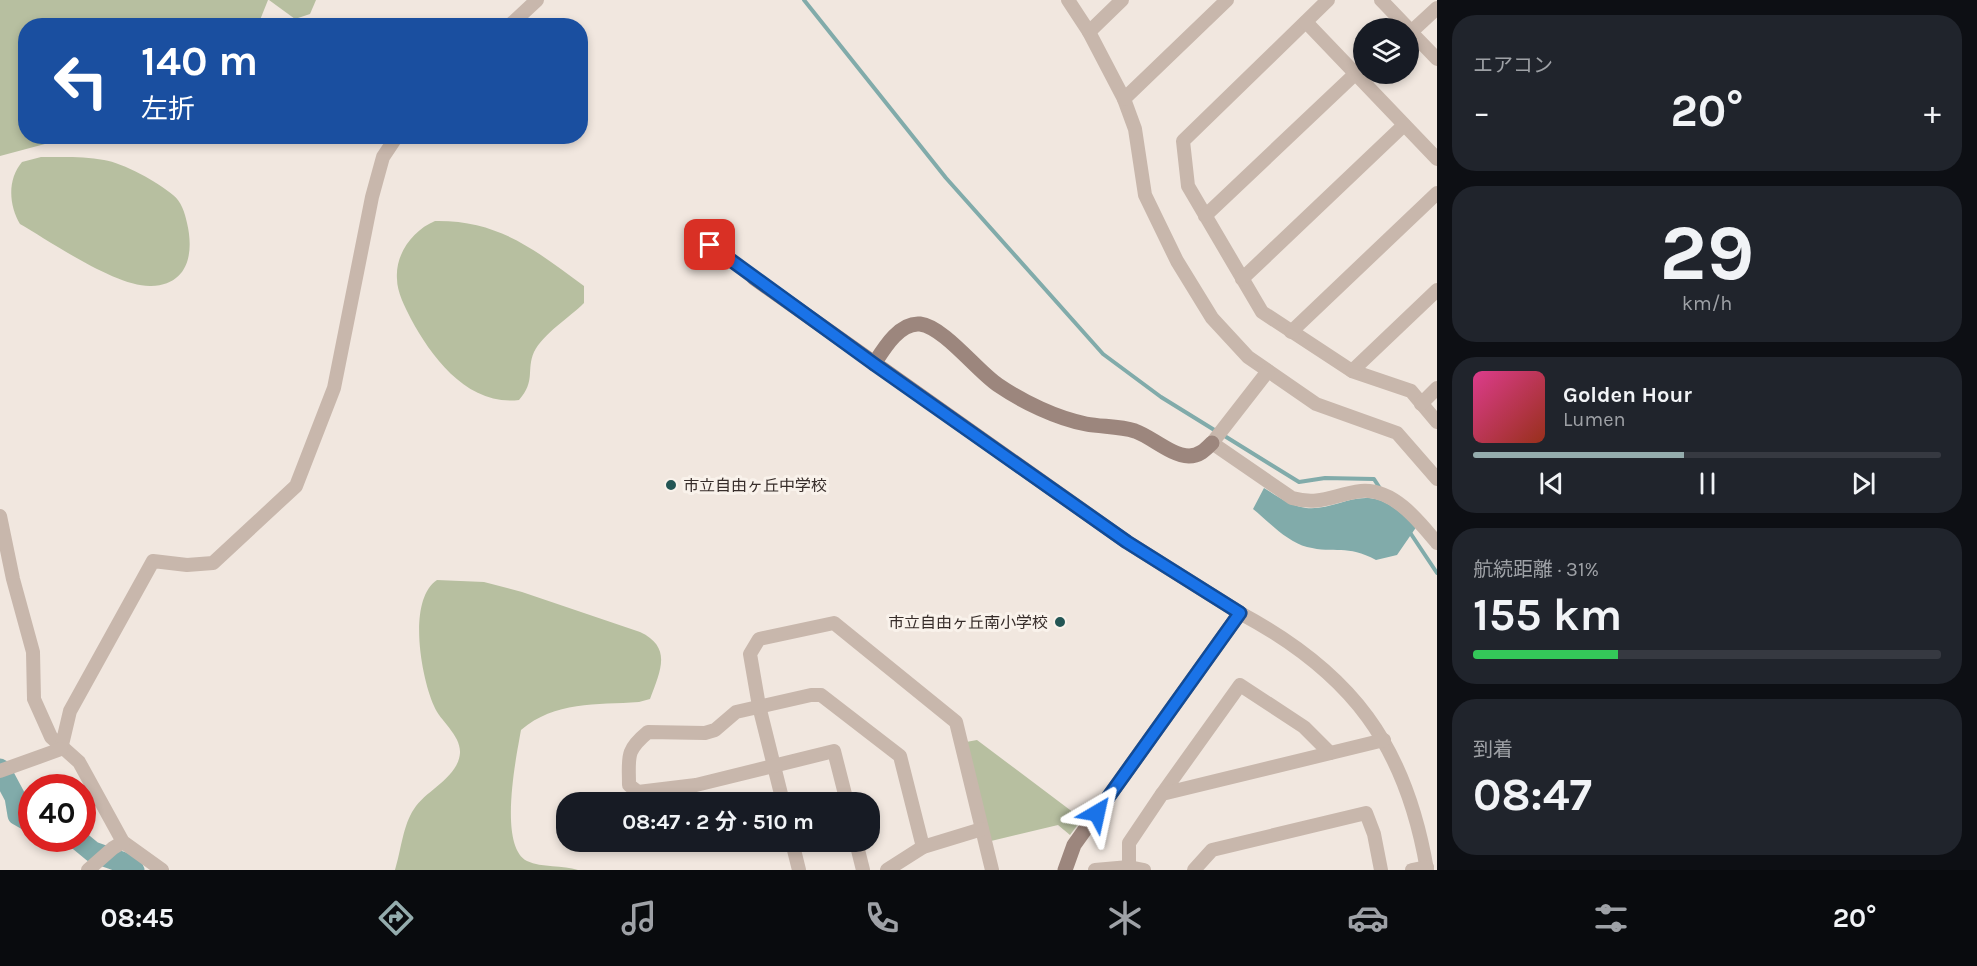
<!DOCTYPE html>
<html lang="ja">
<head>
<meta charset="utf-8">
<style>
  :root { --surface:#171b24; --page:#20242c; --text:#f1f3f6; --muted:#9ea1a6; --line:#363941; --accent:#94acad }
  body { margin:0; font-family:Karla,"Noto Sans JP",sans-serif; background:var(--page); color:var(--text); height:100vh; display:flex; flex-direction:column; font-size:22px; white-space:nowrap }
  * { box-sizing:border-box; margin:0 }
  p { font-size:20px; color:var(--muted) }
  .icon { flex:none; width:33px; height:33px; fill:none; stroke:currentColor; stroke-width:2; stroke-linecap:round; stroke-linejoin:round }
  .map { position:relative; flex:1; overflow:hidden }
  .panel { display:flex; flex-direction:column; gap:15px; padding:15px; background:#0d0f14; width:540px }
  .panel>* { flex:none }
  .guide { position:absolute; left:18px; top:18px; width:570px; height:126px; border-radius:24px; box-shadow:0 3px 9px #0003; background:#1a4fa0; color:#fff; overflow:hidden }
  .tools { position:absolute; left:1353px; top:18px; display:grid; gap:12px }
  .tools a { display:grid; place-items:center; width:66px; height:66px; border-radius:50%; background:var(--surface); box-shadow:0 3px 9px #0003; font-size:30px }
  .speed { position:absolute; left:18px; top:774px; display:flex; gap:12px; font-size:30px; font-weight:700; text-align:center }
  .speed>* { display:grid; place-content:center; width:78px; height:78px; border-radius:50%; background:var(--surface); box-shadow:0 3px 9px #0003; line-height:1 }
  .speed .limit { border:9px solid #d22; background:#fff; color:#111 }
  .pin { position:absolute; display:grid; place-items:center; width:51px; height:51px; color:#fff; margin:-26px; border-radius:12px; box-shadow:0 3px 9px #0006 }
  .me { position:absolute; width:66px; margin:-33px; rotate:36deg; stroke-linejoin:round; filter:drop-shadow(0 0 4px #0008) }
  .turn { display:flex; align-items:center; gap:21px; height:126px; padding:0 24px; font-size:27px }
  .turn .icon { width:78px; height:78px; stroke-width:2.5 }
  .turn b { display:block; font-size:42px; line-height:51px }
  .big { font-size:45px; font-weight:700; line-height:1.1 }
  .panel .tile { flex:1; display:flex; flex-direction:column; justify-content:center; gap:9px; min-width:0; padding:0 21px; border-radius:24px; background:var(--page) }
  .panel .dial { align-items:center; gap:0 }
  .dial b { font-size:78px; line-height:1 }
  .song { display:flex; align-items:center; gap:18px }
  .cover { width:72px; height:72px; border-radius:9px; background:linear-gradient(135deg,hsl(330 70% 55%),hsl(10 70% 35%)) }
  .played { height:6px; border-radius:3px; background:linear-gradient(90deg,var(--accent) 45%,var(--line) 45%) }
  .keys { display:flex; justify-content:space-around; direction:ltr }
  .heat { display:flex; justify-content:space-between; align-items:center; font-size:33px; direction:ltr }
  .charge { height:9px; border-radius:4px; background:linear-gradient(90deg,#34c759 31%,var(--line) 0) }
  .trip { position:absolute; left:556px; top:792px; width:324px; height:60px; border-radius:24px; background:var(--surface); box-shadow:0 3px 9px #0003; font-weight:700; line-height:60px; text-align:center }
  .tabs { display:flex; height:96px; justify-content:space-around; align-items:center; background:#090b0e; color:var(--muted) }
  .tabs .icon { width:42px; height:42px }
  .tabs .selected { color:var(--accent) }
  .tabs b { font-size:27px; color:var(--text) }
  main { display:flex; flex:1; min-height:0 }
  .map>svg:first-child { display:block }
  .green { fill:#b7bfa0 }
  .water { fill:#81abaa }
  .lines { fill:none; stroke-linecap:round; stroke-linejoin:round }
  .stream { stroke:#81abaa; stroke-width:4 }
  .river { stroke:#81abaa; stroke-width:21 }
  .street { stroke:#c8b7ac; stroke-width:14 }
  .secondary { stroke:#9c867d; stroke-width:15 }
  .route-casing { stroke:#114b97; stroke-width:15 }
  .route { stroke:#1a73e8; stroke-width:10 }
  .poi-dot { fill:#235554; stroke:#f9f2eb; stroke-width:2 }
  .labels { text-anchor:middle; stroke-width:6; stroke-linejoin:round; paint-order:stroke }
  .poi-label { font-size:16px; fill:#372d2a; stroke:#f9f2eb; text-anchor:start }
</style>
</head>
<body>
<main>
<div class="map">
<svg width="1437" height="870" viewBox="0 0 1437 870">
  <rect width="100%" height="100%" fill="#f1e7df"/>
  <!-- green -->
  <g class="green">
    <path d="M0,0H268L258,25L26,26V136L71,137L0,156Z"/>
    <path d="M269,0H316L310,14L295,19Z"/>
    <path d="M41,157C61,157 84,156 104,160C123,163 158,182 173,195C181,201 185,213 187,223C194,252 189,285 151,286C116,287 51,242 20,224C9,205 7,180 22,162Z"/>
    <path d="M435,221C499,220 535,250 584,286V303C570,317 543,334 534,352C526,370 536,381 519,400C468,406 432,358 411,319C405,307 397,292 397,279C395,254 413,230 435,221Z"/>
    <path d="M437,580L484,582L522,592L640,632C672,647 661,670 650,699L639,702C596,705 555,701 521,730C516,758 498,846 527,861C542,868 563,865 578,870H395C401,851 403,825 414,809C426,790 458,778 460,753C461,735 440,721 434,706C421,677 407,600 437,580Z"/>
    <path d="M977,740L1082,819L1070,835L1058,825L991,841L966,742Z"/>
  </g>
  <!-- water -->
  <path class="water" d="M1264,488C1277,496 1290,506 1306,508C1331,511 1354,492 1379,500C1392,504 1406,518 1417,526L1397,555L1376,560C1347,544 1335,554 1307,547C1287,542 1269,522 1253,509Z"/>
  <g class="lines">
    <!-- stream -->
    <g class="stream">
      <path d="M804,0L946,178L1103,354L1161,397L1216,431"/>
      <path d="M1223,435L1299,482L1325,478L1374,479L1381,490"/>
      <path d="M1409,531L1437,573"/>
    </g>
    <!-- river -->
    <g class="river">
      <path d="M0,769L15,797L18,815L32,823"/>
      <path d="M76,838L93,852L124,863L134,870"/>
    </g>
    <!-- street -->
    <g class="street">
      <path d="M1068,0L1089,32L1124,99L1135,129L1145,195L1177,261L1212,318L1248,357L1316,404L1397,433L1437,479"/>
      <path d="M1328,0L1183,141L1188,186L1262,312L1352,371L1411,391L1437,422"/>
      <path d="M1381,0L1408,28"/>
      <path d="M1306,22L1437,159"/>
      <path d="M509,26L537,0"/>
      <path d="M1408,29L1437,59"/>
      <path d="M1089,32L1122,0"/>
      <path d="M1411,32L1437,8"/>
      <path d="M1124,99L1227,0"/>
      <path d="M1205,216L1355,74"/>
      <path d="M695,233L754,278"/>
      <path d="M1242,279L1404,125"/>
      <path d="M1291,332L1437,193"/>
      <path d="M1268,371L1212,443L1292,498C1321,506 1334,494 1361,491C1393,488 1419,521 1437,543"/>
      <path d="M1352,371L1437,290"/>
      <path d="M1421,404L1437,388"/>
      <path d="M0,516L13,579L33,652L34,699L51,737L79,762L123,842L162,870"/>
      <path d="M1240,613C1352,673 1406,745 1427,870"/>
      <path d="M61,749L70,711L153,561L187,565L213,563L296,486L334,388L372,197L383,157L397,136"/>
      <path d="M0,771L61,749"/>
      <path d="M1162,794L1240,685L1304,727L1330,753"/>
      <path d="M783,802L759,706L750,654L759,639L834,623L956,722L992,870"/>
      <path d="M847,802L834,751L696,785L638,792L629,785C629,757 625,751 648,732L705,733L715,730L736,712L811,695H821L900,756L923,847"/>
      <path d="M792,842L799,870"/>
      <path d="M856,842L863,870"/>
      <path d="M1129,867V843L1162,794L1384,740"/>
      <path d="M88,870L113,848L123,842"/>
      <path d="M887,870L923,847L982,829"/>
      <path d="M1095,870L1129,867L1144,870"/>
      <path d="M1194,870L1212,850L1366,813L1374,834L1381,870"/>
      <path d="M1412,870L1427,867"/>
    </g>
    <!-- secondary -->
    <g class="secondary">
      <path d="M754,278L1127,542L1240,613L1074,845L1065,870"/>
      <path d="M874,364C883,350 899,322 920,324C944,327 977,371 998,385C1023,402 1056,418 1086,424C1102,427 1119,426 1135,431C1152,437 1170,455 1189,456C1199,456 1205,450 1212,443"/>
    </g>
  </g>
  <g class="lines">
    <defs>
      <path id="route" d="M710,245L874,364L1127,542L1240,613L1097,813"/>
    </defs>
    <!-- route casing -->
    <use href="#route" class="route-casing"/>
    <!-- route -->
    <use href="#route" class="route"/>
  </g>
  <!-- markers -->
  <g class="poi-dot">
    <circle cx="671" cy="485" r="6"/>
    <circle cx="1060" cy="622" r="6"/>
  </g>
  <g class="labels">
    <!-- poi labels -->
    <g class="poi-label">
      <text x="683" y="491">市立自由ヶ丘中学校</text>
      <text x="1048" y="628" text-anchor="end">市立自由ヶ丘南小学校</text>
    </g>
  </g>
</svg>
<div class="tools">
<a><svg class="icon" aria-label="layers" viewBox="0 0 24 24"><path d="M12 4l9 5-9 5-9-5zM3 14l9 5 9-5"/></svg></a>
</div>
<div class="speed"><div class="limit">40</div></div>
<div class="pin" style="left:710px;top:245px;background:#d93025"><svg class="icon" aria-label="arrive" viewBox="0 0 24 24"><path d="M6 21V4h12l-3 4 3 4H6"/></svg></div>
<svg class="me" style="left:1097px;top:813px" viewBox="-20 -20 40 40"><path d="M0-17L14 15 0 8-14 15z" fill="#1a73e8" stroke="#fff" stroke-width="4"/></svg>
<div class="trip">08:47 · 2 分 · 510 m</div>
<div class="guide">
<div class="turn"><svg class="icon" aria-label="left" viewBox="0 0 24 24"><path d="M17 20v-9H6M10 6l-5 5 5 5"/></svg><div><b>140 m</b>左折</div></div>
</div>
</div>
<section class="panel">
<div class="tile"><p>エアコン</p>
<div class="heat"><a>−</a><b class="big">20°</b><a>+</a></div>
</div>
<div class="tile dial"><b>29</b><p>km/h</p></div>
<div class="tile">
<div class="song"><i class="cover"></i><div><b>Golden Hour</b><p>Lumen</p></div></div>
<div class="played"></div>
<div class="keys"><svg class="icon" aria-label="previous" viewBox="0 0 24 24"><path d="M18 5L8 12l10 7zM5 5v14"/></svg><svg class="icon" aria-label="pause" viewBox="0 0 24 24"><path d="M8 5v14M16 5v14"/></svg><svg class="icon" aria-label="next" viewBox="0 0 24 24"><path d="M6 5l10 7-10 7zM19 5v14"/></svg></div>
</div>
<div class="tile"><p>航続距離 · 31%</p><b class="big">155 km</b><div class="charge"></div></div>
<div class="tile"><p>到着</p><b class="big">08:47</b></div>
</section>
</main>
<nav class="tabs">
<b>08:45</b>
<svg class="icon selected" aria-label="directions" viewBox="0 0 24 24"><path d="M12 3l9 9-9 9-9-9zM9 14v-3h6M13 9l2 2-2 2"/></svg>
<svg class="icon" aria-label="music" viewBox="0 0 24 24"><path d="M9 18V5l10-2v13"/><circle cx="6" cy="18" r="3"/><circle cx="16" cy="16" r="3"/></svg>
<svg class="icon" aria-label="phone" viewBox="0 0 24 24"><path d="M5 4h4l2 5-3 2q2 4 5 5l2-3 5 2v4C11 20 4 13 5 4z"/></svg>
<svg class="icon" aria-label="climate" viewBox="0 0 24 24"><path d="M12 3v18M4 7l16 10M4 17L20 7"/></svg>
<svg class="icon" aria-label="car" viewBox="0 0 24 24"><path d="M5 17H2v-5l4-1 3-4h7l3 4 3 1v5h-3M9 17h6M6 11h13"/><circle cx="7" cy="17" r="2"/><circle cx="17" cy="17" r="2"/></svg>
<svg class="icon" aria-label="filters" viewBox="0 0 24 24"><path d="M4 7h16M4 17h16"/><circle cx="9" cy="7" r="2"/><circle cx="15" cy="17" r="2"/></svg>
<b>20°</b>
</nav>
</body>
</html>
